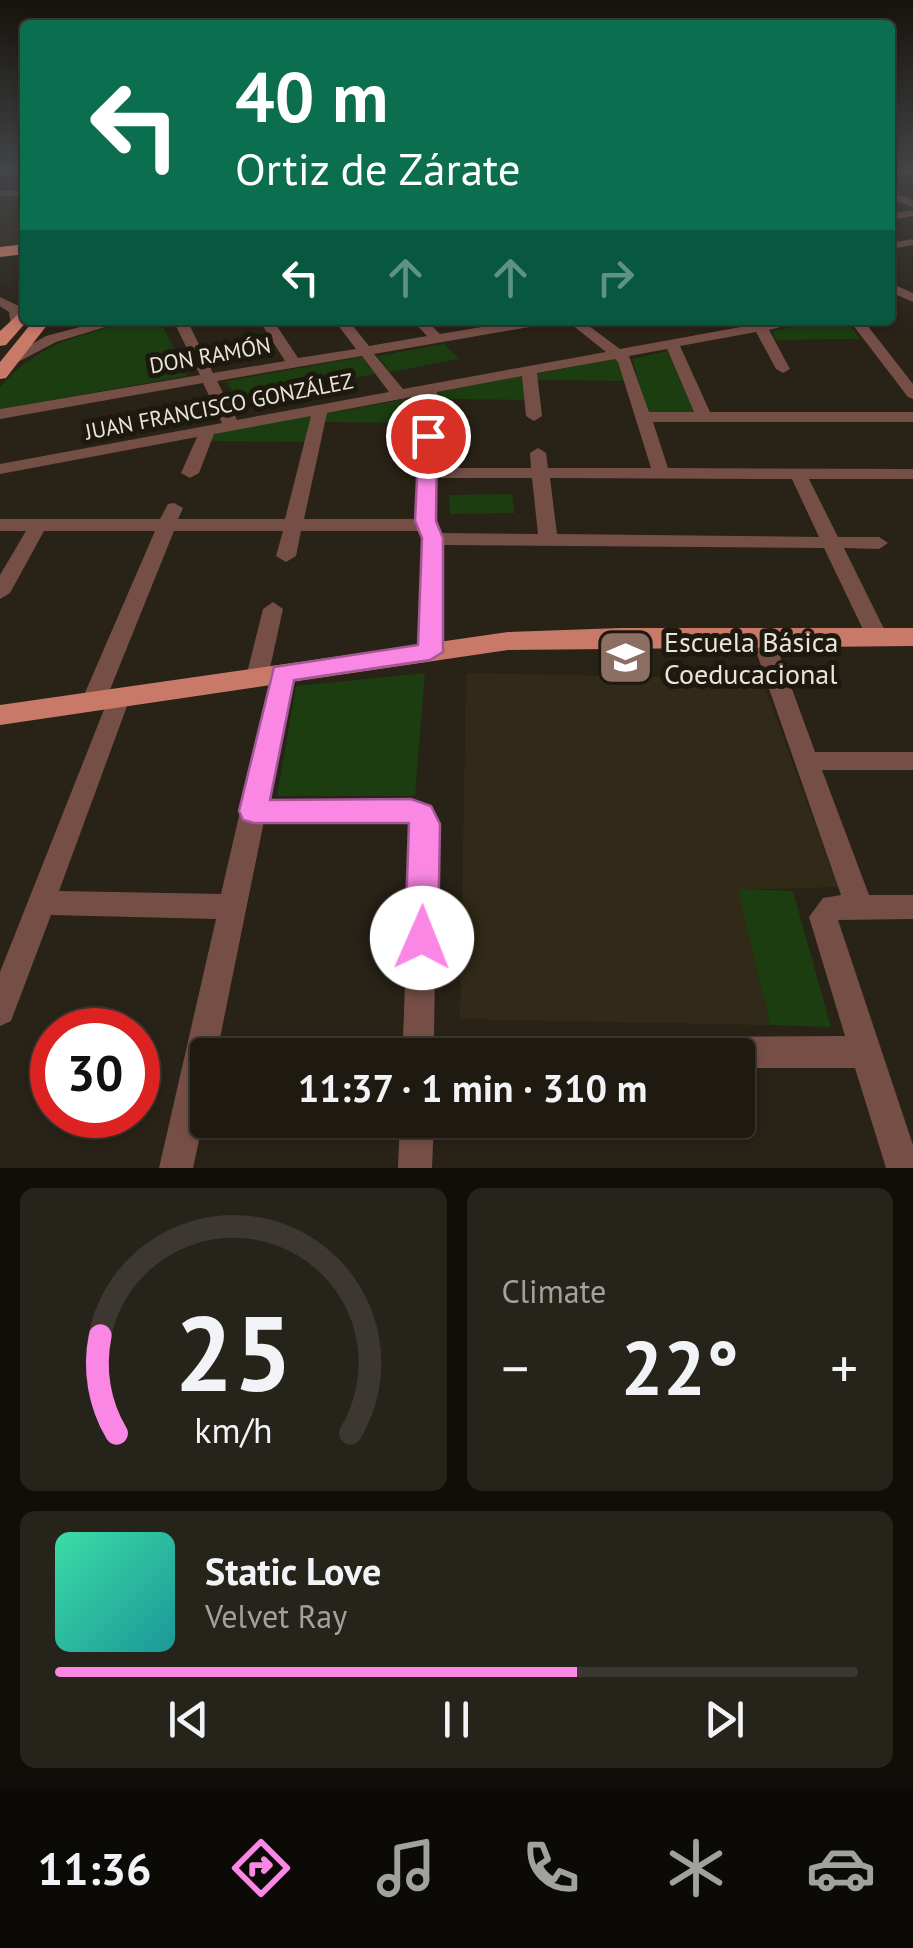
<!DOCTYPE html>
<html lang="en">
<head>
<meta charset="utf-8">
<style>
  :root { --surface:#1e1a11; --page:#26231a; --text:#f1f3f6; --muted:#a1a19f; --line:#3c3831; --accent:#fb87e5 }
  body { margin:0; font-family:"PT Sans",sans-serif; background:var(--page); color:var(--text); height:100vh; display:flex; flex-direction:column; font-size:38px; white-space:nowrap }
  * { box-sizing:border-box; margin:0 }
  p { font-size:32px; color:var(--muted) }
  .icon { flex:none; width:55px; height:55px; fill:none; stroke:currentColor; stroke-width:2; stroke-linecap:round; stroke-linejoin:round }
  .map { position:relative; height:1168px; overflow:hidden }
  .panel { display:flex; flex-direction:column; gap:20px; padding:20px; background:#100e09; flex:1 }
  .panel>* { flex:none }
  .guide { position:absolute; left:20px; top:20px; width:875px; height:305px; border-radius:10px; box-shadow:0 2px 8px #0004,0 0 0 2px var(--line); background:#0b6e4f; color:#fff; overflow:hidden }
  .speed { position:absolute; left:30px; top:1008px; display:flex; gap:20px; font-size:50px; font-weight:700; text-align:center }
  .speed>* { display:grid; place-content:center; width:130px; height:130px; border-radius:50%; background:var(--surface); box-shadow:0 2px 8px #0004,0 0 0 2px var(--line); line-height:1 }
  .speed .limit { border:15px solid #d22; background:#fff; color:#111 }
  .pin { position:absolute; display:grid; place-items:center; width:85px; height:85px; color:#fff; margin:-42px; border:5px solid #fff; border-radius:50%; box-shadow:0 2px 10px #0007 }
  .me { position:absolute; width:110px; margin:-55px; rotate:1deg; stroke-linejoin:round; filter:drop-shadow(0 0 8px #0008) }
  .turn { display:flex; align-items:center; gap:35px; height:210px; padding:0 50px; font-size:45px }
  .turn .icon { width:130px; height:130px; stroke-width:2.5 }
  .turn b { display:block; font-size:70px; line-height:85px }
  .lanes { display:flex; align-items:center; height:95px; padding:0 50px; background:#0003; justify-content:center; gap:50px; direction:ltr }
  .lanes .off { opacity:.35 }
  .big { font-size:75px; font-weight:800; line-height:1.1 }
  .panel .tile { flex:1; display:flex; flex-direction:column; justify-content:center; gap:15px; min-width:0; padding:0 35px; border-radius:15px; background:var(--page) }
  .panel .dial { align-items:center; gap:0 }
  .dial svg { height:260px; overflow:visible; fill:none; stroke:var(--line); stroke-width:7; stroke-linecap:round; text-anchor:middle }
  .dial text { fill:var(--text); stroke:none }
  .song { display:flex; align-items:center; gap:30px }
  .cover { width:120px; height:120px; border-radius:15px; background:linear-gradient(135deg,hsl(160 70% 55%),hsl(180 70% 35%)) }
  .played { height:10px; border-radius:5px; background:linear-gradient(90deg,var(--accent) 65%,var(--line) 65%) }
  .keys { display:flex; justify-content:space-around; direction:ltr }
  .heat { display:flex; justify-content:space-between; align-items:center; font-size:55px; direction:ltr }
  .panel .tiles { flex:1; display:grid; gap:20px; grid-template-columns:1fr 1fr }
  .tile:last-child { grid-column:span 2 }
  .trip { position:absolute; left:190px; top:1038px; width:565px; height:100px; border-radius:10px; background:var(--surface); box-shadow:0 2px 8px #0004,0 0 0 2px var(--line); font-weight:800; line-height:100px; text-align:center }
  .tab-bar { display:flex; height:160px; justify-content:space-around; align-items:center; background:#0c0a07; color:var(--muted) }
  .tab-bar .icon { width:70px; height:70px }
  .tab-bar .active { color:var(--accent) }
  .tab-bar b { font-size:45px; color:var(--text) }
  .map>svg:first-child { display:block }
  .built { fill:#322a18 }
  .green { fill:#1b3d0f }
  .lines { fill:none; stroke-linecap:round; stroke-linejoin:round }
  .minor { fill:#754f46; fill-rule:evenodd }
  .major { fill:#c87968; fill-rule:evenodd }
  .highway { fill:#e88a75; fill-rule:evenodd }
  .wall { fill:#413c31 }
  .route { fill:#fb87e5; stroke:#a35895; stroke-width:2.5 }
  .labels { text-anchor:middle; stroke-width:10; stroke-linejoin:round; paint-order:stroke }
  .far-street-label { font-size:22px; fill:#e9e5dd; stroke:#1e190e }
  .poi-label { font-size:28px; fill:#e9e5dd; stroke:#1e190e; text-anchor:start }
</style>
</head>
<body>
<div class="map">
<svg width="913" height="1168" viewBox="0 0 913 1168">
  <rect width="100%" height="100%" fill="#282217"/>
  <!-- built -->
  <g class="built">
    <path d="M0,196L25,197V246L0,249Z"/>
    <path d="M466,673L762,679L838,887L739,890L770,1025L460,1019Z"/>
  </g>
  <!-- green -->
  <g class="green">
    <path d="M133,320H160L187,376L0,409V387C39,342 78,337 133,320Z"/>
    <path d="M828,320H846L860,339L776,340L772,331Z"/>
    <path d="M444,344L459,359L390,372L377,356Z"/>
    <path d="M667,351L694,412L648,413L632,359Z"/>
    <path d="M362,357L375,374L236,399L226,381Z"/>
    <path d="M618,358L624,381L535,380V374Z"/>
    <path d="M526,375L528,400L436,399L437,392Z"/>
    <path d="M422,396L419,423L325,422L326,414Z"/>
    <path d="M314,414L307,442L209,441L212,434Z"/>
    <path d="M512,494L515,513L450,514L449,495Z"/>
    <path d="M425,673L415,796H277L296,686Z"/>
    <path d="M738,889L793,891L831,1027L770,1025Z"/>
  </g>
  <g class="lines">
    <!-- minor -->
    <g class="minor">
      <path d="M0,190L25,191V197L0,196Z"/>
      <path d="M890,192L913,200V207L890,199Z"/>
      <path d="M913,210V216L890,220V214Z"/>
      <path d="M913,239V245L890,249V243Z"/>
      <path d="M890,283L913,293V302L890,292Z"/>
      <path d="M0,297L21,307V325H11L9,312L0,306Z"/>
      <path d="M106,320H128L56,342L18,362L6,359L46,336Z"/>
      <path d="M173,320H187L213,373L285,361L259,320H273L298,358L356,349L334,320H348L369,346L427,336L412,320H426L440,334L523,320H553L546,324L374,354L403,389L606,352L566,320H581L620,349L779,320H807L769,330L790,369L783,373L776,369L756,332L680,346L710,412H913V422H653L668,468L913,469V479H809L838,537H879L888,543L879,549L844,548L888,637L885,642H869L824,548L441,545V652L438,657H422L419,652L423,539L420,531H301L296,556L286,562L276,556L283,531H174L105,702L101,708H85L81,702L155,531H44L10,593L0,599V575L26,531H0V519H160L168,504L174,503L183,508L178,519H285L311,416L214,434L199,473L190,478L181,473L197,437L0,474V464L222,423L203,383L0,419V409L200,375ZM667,349L694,412H649L629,356ZM362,356L389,392L237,420L217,381ZM615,359L618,362L651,468H548L546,453L538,448L530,453L531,468H436L437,392L522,376L526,416L534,421L542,416L537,373ZM422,395L417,519H304L327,413ZM436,478H532L538,534L439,533L435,521ZM550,478L792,479L819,537L557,534Z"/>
      <path d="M849,320H863L913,384V399L908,397Z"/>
      <path d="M273,602L283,609L268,677L265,682H249L246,677L263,609Z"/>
      <path d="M762,630L773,637L815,752H913V770H822L869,895H913V919L838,920L913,1145V1168H886L855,1068H738V1055H208V1099L193,1168H159L216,919L51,915L11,1021L0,1026V972L111,692H127L130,698L59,891L221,894L272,673L275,668H291L294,673L268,801H411L433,811L437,818L434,1038L845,1036L809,917L823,898L841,895L751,637ZM264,821L411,823L403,1038H220Z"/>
      <path d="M400,1120H434L432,1168H398Z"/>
    </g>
    <!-- major -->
    <g class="major">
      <path d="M25,308L28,320L6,345L0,346V331Z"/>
      <path d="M34,320H51L6,378L0,379V362Z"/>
      <path d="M621,628H913V646L508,650L0,725V705L508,632Z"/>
    </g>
    <!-- highway -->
    <g class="highway">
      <path d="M890,168H913V173L890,176Z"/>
      <path d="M25,244V254L0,257V247Z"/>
    </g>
  </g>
  <!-- wall -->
  <path class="wall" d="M0,168H25V176L0,175Z"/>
  <!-- sky -->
  <linearGradient id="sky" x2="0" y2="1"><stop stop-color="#16130d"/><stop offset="0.51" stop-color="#424447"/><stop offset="1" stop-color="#424447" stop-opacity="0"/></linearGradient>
  <rect width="913" height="332" fill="url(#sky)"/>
  <!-- route -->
  <path class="route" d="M428,430L437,436L436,521L443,538V652L430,660L294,680L270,800L411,799L431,806L440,824L438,938L433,949L422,953L410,949L405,938L409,823H254L243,820L239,811L274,667L418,645L422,538L415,521L419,436Z"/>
  <!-- icons -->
  <defs>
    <symbol id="school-square" viewBox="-11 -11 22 22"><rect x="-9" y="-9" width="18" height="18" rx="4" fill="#8d6e63" stroke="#1e190e"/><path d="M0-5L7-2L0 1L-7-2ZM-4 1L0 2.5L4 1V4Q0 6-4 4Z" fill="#fff"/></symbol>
  </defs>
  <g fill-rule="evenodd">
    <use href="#school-square" x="594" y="626" width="63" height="63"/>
  </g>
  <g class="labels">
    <!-- far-street labels -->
    <g class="far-street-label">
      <text transform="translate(210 355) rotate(-10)" y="8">DON RAMÓN</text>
      <text transform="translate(219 406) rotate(-11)" y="8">JUAN FRANCISCO GONZÁLEZ</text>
    </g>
    <!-- poi labels -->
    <g class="poi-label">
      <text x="664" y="652">Escuela Básica<tspan x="664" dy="32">Coeducacional</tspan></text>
    </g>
  </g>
</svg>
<div class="speed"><div class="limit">30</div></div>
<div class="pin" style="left:428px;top:436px;background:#d93025"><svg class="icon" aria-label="arrive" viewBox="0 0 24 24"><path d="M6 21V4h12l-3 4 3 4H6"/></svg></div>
<svg class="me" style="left:422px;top:938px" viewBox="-20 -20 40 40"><circle r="19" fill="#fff"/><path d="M0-13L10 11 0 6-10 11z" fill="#fb87e5"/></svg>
<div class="trip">11:37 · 1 min · 310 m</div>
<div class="guide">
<div class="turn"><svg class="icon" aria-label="left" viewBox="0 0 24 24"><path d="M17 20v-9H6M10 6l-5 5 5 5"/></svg><div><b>40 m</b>Ortiz de Zárate</div></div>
<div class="lanes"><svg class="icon" aria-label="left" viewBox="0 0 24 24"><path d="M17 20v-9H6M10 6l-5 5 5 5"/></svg><svg class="icon off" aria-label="ahead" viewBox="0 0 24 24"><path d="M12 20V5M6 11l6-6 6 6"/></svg><svg class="icon off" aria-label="ahead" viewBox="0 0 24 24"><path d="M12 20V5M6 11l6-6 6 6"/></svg><svg class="icon off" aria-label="right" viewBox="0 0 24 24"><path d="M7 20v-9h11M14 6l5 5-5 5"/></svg></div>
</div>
</div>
<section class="panel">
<div class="tiles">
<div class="tile dial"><svg viewBox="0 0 100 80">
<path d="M14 69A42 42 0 1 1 86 69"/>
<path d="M14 69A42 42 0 0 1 9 39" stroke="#fb87e5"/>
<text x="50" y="56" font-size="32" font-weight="700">25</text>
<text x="50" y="72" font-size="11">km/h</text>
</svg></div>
<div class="tile"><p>Climate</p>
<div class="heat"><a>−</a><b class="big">22°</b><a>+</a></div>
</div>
<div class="tile">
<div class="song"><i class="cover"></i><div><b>Static Love</b><p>Velvet Ray</p></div></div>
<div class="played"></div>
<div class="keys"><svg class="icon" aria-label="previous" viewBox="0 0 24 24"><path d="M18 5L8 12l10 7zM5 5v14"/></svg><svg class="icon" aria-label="pause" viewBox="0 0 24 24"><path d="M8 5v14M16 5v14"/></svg><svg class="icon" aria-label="next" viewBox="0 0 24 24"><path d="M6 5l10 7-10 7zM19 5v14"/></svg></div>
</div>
</div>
</section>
<nav class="tab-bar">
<b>11:36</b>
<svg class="icon active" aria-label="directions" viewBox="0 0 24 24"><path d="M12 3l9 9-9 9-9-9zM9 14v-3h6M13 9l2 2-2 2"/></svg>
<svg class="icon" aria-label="music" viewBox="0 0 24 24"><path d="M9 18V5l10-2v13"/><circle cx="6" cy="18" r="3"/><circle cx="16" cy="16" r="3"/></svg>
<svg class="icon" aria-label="phone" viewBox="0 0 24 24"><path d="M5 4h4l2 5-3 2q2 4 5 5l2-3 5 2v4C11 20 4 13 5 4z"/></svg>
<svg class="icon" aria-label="climate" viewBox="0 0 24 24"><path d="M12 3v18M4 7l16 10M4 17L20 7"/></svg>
<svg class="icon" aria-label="car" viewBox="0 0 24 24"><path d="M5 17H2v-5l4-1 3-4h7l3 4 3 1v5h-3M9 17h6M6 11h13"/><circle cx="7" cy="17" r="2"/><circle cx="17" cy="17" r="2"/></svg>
</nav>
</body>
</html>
